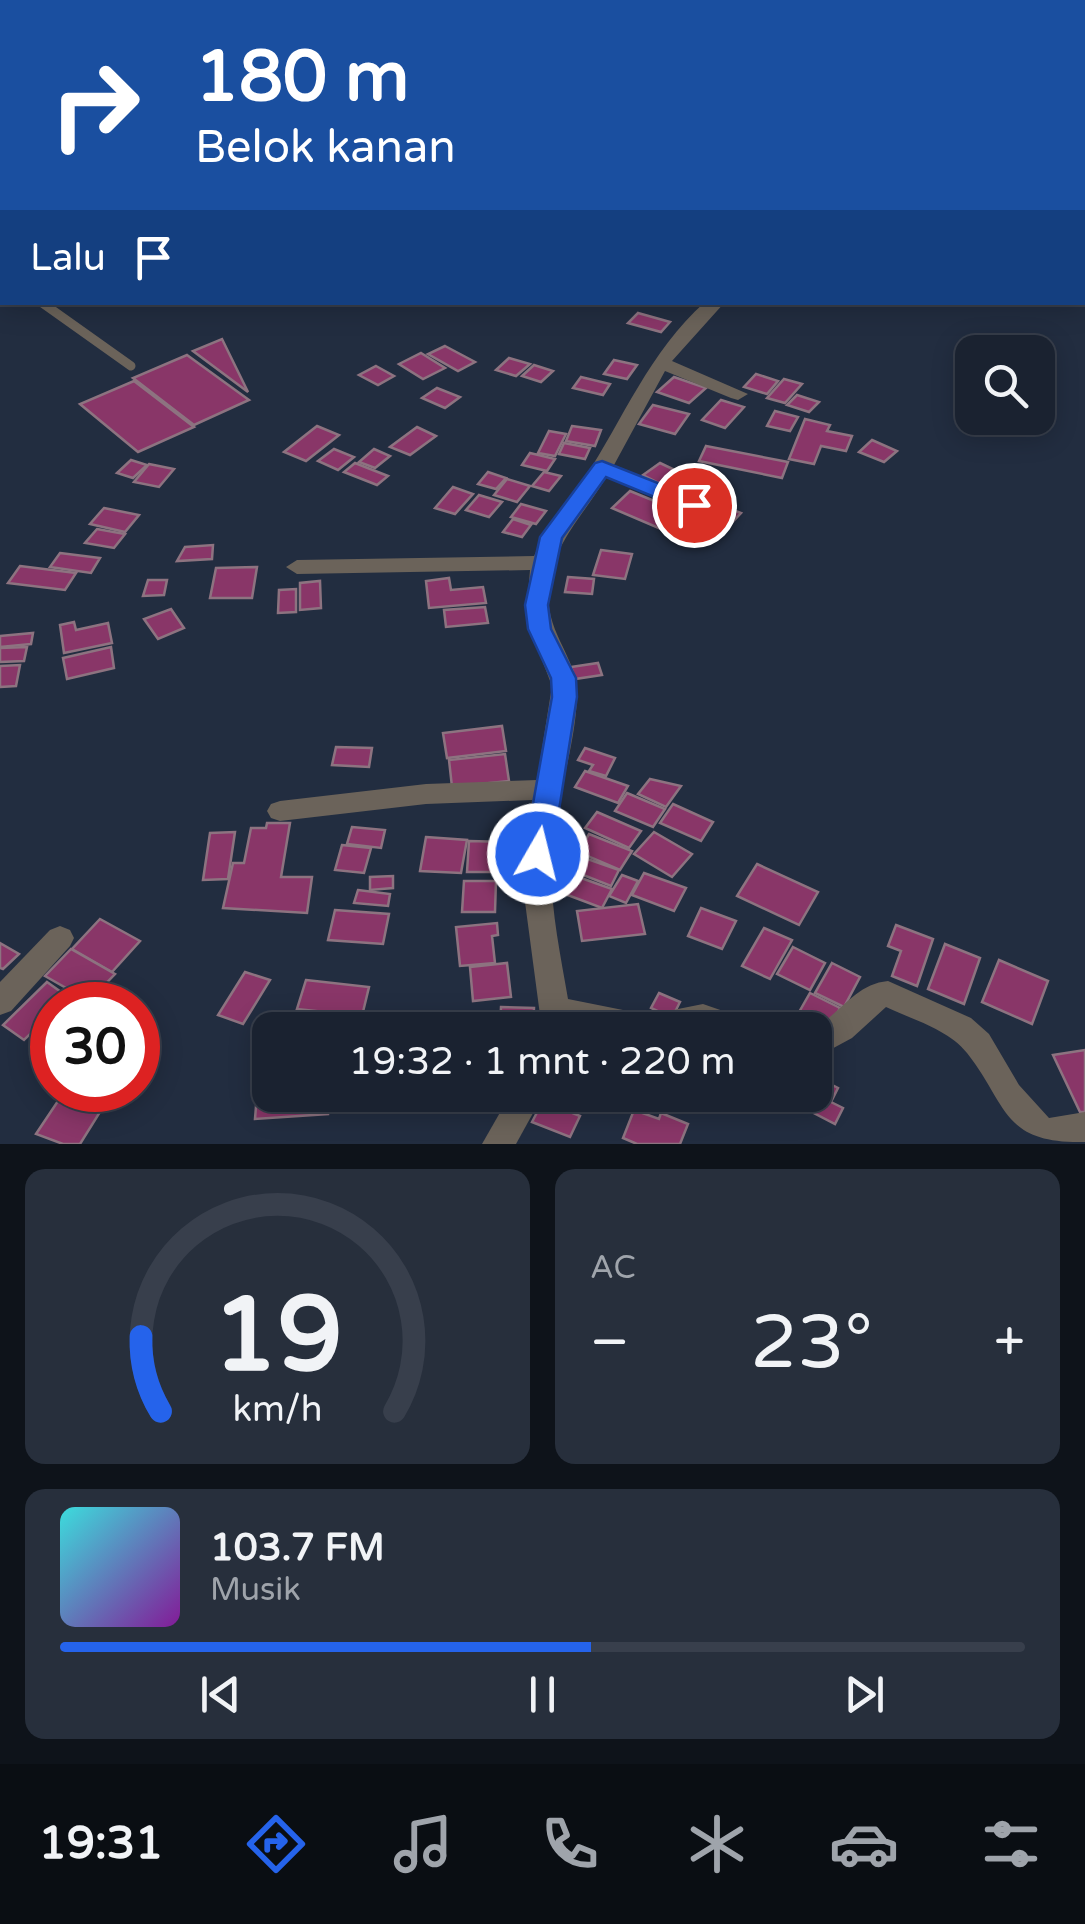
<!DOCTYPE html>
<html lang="id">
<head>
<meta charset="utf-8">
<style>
  :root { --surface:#1a2230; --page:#272f3c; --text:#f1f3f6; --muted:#9fa4ab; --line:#383f4c; --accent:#2563eb }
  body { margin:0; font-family:"Varela Round",sans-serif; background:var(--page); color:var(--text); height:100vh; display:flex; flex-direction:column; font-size:38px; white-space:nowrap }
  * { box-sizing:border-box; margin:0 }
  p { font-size:32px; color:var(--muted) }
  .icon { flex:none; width:55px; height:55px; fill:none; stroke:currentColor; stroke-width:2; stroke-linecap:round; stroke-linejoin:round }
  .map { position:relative; height:1144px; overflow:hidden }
  .side { display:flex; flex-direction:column; gap:25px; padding:25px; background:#0e131a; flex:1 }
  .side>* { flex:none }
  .hud { position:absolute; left:0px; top:0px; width:1085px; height:305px; box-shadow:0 5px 25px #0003,0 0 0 2px var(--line); background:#1a4fa0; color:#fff; overflow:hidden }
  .controls { position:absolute; left:955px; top:335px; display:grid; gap:20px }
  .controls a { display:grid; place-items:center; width:100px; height:100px; border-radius:20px; background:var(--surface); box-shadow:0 5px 25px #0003,0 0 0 2px var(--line); font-size:50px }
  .speed { position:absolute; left:30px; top:982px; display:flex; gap:20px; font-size:50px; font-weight:700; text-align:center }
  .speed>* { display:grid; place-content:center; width:130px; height:130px; border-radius:50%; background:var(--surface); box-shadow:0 5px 25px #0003,0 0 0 2px var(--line); line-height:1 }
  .speed .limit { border:15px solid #d22; background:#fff; color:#111 }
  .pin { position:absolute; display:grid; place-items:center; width:85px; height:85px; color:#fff; margin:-42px; border:5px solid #fff; border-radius:50%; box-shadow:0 2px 10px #0007 }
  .me { position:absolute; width:110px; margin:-55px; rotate:8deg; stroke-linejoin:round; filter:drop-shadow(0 0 8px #0008) }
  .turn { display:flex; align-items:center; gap:35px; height:210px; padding:0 30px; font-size:45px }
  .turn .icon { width:130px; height:130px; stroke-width:2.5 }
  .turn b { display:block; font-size:70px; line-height:85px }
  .then { display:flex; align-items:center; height:95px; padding:0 30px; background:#0003; gap:20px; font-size:38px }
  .big { font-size:75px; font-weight:600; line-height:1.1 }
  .side .card { flex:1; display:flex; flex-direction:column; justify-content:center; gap:15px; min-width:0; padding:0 35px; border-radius:20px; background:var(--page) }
  .side .dial { align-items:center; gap:0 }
  .dial svg { height:260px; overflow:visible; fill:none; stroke:var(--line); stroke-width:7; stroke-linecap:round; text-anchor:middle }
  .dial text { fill:var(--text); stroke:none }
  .song { display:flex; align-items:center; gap:30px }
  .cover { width:120px; height:120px; border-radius:15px; background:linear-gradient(135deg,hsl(180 70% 55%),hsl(290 70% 35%)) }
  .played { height:10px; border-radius:5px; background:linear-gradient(90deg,var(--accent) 55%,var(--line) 55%) }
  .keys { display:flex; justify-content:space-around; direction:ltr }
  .heat { display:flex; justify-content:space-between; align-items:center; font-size:55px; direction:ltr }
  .side .tiles { flex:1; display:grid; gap:25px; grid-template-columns:1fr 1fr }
  .card:last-child { grid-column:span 2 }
  .trip { position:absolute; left:252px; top:1012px; width:580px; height:100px; border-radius:20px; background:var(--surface); box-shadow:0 5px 25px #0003,0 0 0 2px var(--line); font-weight:600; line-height:100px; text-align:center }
  .tab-bar { display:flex; height:160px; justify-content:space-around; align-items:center; background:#0a0e13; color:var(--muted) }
  .tab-bar .icon { width:70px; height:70px }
  .tab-bar .active { color:var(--accent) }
  .tab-bar b { font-size:45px; color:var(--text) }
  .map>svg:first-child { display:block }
  .building { fill:#893668; stroke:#8d7380; stroke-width:2.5 }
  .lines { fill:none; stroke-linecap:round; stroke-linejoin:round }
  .service { stroke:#6b635a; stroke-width:9 }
  .minor { fill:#6b635a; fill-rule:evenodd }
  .trunk { fill:#b4a48e; fill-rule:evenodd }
  .route { fill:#2563eb; stroke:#184099; stroke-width:2.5 }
</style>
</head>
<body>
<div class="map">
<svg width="1085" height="1144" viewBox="0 0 1085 1144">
  <rect width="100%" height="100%" fill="#222d40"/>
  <!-- building -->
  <g class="building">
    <path d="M638,313L670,322L661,332L628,323Z"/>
    <path d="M222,339L248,392L193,351Z"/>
    <path d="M445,346L475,362L458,371L428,354Z"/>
    <path d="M421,353L445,368L423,379L399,364Z"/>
    <path d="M187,355L249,400L194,425L133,378Z"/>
    <path d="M509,358L530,364L516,376L496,370Z"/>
    <path d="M614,360L637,365L627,379L604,374Z"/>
    <path d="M534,365L553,371L541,382L522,376Z"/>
    <path d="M376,366L394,376L378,385L359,375Z"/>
    <path d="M756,374L778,381L767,394L744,387Z"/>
    <path d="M581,377L610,384L603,395L573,388Z"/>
    <path d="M674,377L706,388L689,403L657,392Z"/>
    <path d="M784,379L802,384L785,403L767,398Z"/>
    <path d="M134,381L194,427L138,452L80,404Z"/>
    <path d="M437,388L460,397L445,408L422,398Z"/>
    <path d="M797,395L819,402L809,412L787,405Z"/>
    <path d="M721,400L744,407L725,428L702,420Z"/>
    <path d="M653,405L689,414L675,434L639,424Z"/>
    <path d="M775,411L798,417L790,431L767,426Z"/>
    <path d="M805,419L830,425L827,431L852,436L846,451L821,446L814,464L789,459Z"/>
    <path d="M317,426L339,435L306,461L284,452Z"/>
    <path d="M572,426L601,430L595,446L566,441Z"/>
    <path d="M417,427L436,436L410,455L390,447Z"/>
    <path d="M549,431L566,434L555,456L538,453Z"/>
    <path d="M872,440L897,451L884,462L859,452Z"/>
    <path d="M564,443L590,448L585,459L559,454Z"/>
    <path d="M706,446L788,462L782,478L699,461Z"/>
    <path d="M334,449L354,457L338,470L318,461Z"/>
    <path d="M374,449L390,456L375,468L359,462Z"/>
    <path d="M530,453L555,459L547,471L522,465Z"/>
    <path d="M131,460L147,465L133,478L117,473Z"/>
    <path d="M355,463L388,476L377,485L344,472Z"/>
    <path d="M660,463L702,483L684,496L643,475Z"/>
    <path d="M149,464L174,469L159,487L134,482Z"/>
    <path d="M488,472L506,478L496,489L478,484Z"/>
    <path d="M544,472L561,476L549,491L532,486Z"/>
    <path d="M507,479L530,486L517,502L494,495Z"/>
    <path d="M453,487L473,494L455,514L435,508Z"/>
    <path d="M630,491L686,514L668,532L612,508Z"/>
    <path d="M479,495L502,502L489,517L466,510Z"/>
    <path d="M707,500L741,513L726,529L692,516Z"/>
    <path d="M521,504L546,511L536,524L511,517Z"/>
    <path d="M104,508L139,515L125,532L90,524Z"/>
    <path d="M513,519L531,525L522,537L503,532Z"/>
    <path d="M97,529L125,534L114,548L85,543Z"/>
    <path d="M213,545L212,559L177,561L185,547Z"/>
    <path d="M601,550L632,554L625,579L593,575Z"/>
    <path d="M60,553L100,558L91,573L50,567Z"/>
    <path d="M20,566L76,573L65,590L8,583Z"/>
    <path d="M257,567L252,598H210L216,568Z"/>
    <path d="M568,577L594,579L592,594L565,592Z"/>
    <path d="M449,578L451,590L483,587L486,603L429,608L426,581Z"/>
    <path d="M148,580H167L164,595L143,596Z"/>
    <path d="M320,581L321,608L300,610V583Z"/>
    <path d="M296,589V612L278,613L279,590Z"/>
    <path d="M485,607L488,623L446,627L444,610Z"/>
    <path d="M171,609L184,628L158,639L144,619Z"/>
    <path d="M74,622L76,630L108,623L112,643L64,653L60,625Z"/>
    <path d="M33,633L31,644L0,647V636Z"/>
    <path d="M27,647L24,661L0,662V648Z"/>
    <path d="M111,647L114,668L67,679L63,658Z"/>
    <path d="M598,663L602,675L575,679L571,667Z"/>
    <path d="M20,665L16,686L0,687V666Z"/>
    <path d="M502,726L506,751L447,758L443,733Z"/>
    <path d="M336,747L372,748L369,767L332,765Z"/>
    <path d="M585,748L615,758L606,776L589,771L593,765L578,760Z"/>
    <path d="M505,754L509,781L452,787L449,760Z"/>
    <path d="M585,771L628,786L618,803L575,787Z"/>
    <path d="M650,779L681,786L666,807L638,794Z"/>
    <path d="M627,793L665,809L653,827L615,811Z"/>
    <path d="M673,804L713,822L701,841L660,823Z"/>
    <path d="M597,812L641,831L629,848L585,828Z"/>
    <path d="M267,823H290L281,877H312L307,913L223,908L233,863H244L251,828H266Z"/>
    <path d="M352,827L385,830L381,848L347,844Z"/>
    <path d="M235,832L228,879L203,880L210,833Z"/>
    <path d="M654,832L692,854L672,877L634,854Z"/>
    <path d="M589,834L632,851L620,870L578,852Z"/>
    <path d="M426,837L467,840L461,873L420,871Z"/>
    <path d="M469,841L506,842L505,857H512V872H467Z"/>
    <path d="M342,845L371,848L364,873L335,870Z"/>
    <path d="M576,855L619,870L611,886L568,869Z"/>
    <path d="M757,864L818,892L799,925L737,896Z"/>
    <path d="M567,873L612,889L602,908L557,891Z"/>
    <path d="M644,873L686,888L674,911L632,895Z"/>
    <path d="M622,875L638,881L626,903L609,896Z"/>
    <path d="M393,876V888L370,890V877Z"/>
    <path d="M464,881H496L495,912H462Z"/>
    <path d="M358,890L390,894L388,906L354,903Z"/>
    <path d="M638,904L645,934L582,941L577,911Z"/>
    <path d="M701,908L736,921L722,949L688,936Z"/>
    <path d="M335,910L389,914L383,944L328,940Z"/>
    <path d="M100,919L140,941L112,972L72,949Z"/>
    <path d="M497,923L498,935L492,936L495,963L460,966L456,927Z"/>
    <path d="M896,925L933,939L917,986L892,976L901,951L888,946Z"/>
    <path d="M764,928L792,940L770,979L742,966Z"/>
    <path d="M0,943L19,954L3,969L0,968Z"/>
    <path d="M945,944L980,958L964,1004L928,989Z"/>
    <path d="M793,947L825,963L810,990L777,974Z"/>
    <path d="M71,949L115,974L89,1001L45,976Z"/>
    <path d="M999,960L1048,981L1032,1024L982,1002Z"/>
    <path d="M507,963L511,997L473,1001L470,967Z"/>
    <path d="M832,963L860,977L844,1007L815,993Z"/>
    <path d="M245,972L270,980L243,1024L218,1015Z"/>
    <path d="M306,980L369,987L362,1016L297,1009Z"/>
    <path d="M47,982L68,997L60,1005H52V1013L24,1040L3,1025Z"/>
    <path d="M659,993L680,1002L672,1018L651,1008Z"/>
    <path d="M810,993L840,1008L828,1030L798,1014Z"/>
    <path d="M501,1007L534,1008L533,1030H500Z"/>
    <path d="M333,1020V1030H292L293,1022Z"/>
    <path d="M1085,1050V1112H1080L1053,1055Z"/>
    <path d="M815,1076L838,1088L831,1102L843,1108L835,1124L779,1095H815Z"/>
    <path d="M257,1094L328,1095V1114L255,1119Z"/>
    <path d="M60,1098L100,1112L80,1144H63L36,1134Z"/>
    <path d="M543,1101L580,1116L570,1137L532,1122Z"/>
    <path d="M634,1110L659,1119L661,1113L688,1124L680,1144H637L623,1138Z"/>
  </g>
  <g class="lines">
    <!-- service -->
    <path class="service" d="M41,302L131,366"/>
    <!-- minor -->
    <g class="minor">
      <path d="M1022,0H1038L1039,2H1024Z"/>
      <path d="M1082,28L1085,29V38L1082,37Z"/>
      <path d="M1085,48V56L1082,57V49Z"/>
      <rect x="1082" y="95" width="3" height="8"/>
      <path d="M1085,171V184L1082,185V172Z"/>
      <path d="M1082,233L1085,234V244L1082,243Z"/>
      <path d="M705,302H725L672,361L748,394L738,400L731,398L665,371L614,465L702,500L705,505L694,511L686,510L607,476C586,512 556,540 549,582C542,634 579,655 577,698C575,746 558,793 553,840C547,894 559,946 568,999L648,1015L703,1004L752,1021L756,1030H593L572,1026V1030H542L523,887L532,800L426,804L280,821L271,818L267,811L271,804L280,801L426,784L537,780L552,686L526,618L530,570L297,574L286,567L297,560L534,556C547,527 568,505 584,479C624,418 649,352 705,302Z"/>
      <path d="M60,926L70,930L74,938L70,946L11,1011L0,1015V982L50,930Z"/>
      <path d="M888,981L971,1018L989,1034L1019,1085L1049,1118L1085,1112V1142C1001,1144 1008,1105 967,1053C948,1029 913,1020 886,1007L852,1038L815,1058V1030H812C840,1014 855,984 888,981Z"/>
      <path d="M510,1095H543L516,1144H482Z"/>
    </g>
    <!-- trunk -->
    <path class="trunk" d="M2,185V197L0,198V186Z"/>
  </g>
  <!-- route -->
  <path class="route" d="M602,461L701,500L705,505L694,512L686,510L606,477L562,538L548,605L551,629L576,678L577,697L552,854L548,862L538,865L528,862L524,854L552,697L551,678L528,629L525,605L540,537L595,463Z"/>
</svg>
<div class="controls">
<a><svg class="icon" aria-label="search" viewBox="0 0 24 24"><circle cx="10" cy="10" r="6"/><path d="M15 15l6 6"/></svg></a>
</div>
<div class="speed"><div class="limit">30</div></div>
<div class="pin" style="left:694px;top:505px;background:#d93025"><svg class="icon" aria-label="arrive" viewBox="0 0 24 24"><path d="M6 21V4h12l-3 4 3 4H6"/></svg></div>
<svg class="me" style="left:538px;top:854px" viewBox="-20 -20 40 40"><circle r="17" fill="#2563eb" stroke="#fff" stroke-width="3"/><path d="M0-11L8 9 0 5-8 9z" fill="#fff"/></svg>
<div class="trip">19:32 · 1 mnt · 220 m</div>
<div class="hud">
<div class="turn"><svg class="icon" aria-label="right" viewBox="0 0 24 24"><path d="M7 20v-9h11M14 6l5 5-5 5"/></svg><div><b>180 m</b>Belok kanan</div></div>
<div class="then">Lalu<svg class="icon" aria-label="arrive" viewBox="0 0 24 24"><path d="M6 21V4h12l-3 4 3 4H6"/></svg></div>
</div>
</div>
<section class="side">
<div class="tiles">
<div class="card dial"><svg viewBox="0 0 100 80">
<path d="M14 69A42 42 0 1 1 86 69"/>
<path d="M14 69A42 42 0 0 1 8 46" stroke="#2563eb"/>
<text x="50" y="56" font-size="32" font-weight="700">19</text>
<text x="50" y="72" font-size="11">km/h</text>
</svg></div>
<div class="card"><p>AC</p>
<div class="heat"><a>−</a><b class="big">23°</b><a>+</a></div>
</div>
<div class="card">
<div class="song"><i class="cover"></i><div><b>103.7 FM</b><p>Musik</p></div></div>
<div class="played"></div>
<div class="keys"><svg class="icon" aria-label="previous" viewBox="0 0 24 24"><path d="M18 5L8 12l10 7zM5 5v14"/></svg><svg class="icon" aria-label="pause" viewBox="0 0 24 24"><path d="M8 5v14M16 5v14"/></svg><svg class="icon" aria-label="next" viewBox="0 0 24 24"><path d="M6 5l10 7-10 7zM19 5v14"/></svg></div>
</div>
</div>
</section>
<nav class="tab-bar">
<b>19:31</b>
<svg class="icon active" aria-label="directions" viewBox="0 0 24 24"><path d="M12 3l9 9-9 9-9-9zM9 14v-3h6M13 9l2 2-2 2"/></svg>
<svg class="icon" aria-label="music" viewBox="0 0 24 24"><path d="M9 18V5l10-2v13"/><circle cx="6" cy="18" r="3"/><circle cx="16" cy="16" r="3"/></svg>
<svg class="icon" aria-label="phone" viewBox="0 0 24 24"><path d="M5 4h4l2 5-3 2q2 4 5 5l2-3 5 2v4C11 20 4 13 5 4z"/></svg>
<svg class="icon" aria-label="climate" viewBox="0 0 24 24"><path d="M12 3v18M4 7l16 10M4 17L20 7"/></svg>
<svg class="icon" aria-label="car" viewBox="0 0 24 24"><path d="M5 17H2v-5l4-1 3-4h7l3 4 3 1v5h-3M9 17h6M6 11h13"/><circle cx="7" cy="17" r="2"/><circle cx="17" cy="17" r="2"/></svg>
<svg class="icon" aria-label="filters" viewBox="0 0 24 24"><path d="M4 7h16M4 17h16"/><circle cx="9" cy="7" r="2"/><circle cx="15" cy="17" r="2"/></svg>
</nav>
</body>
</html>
